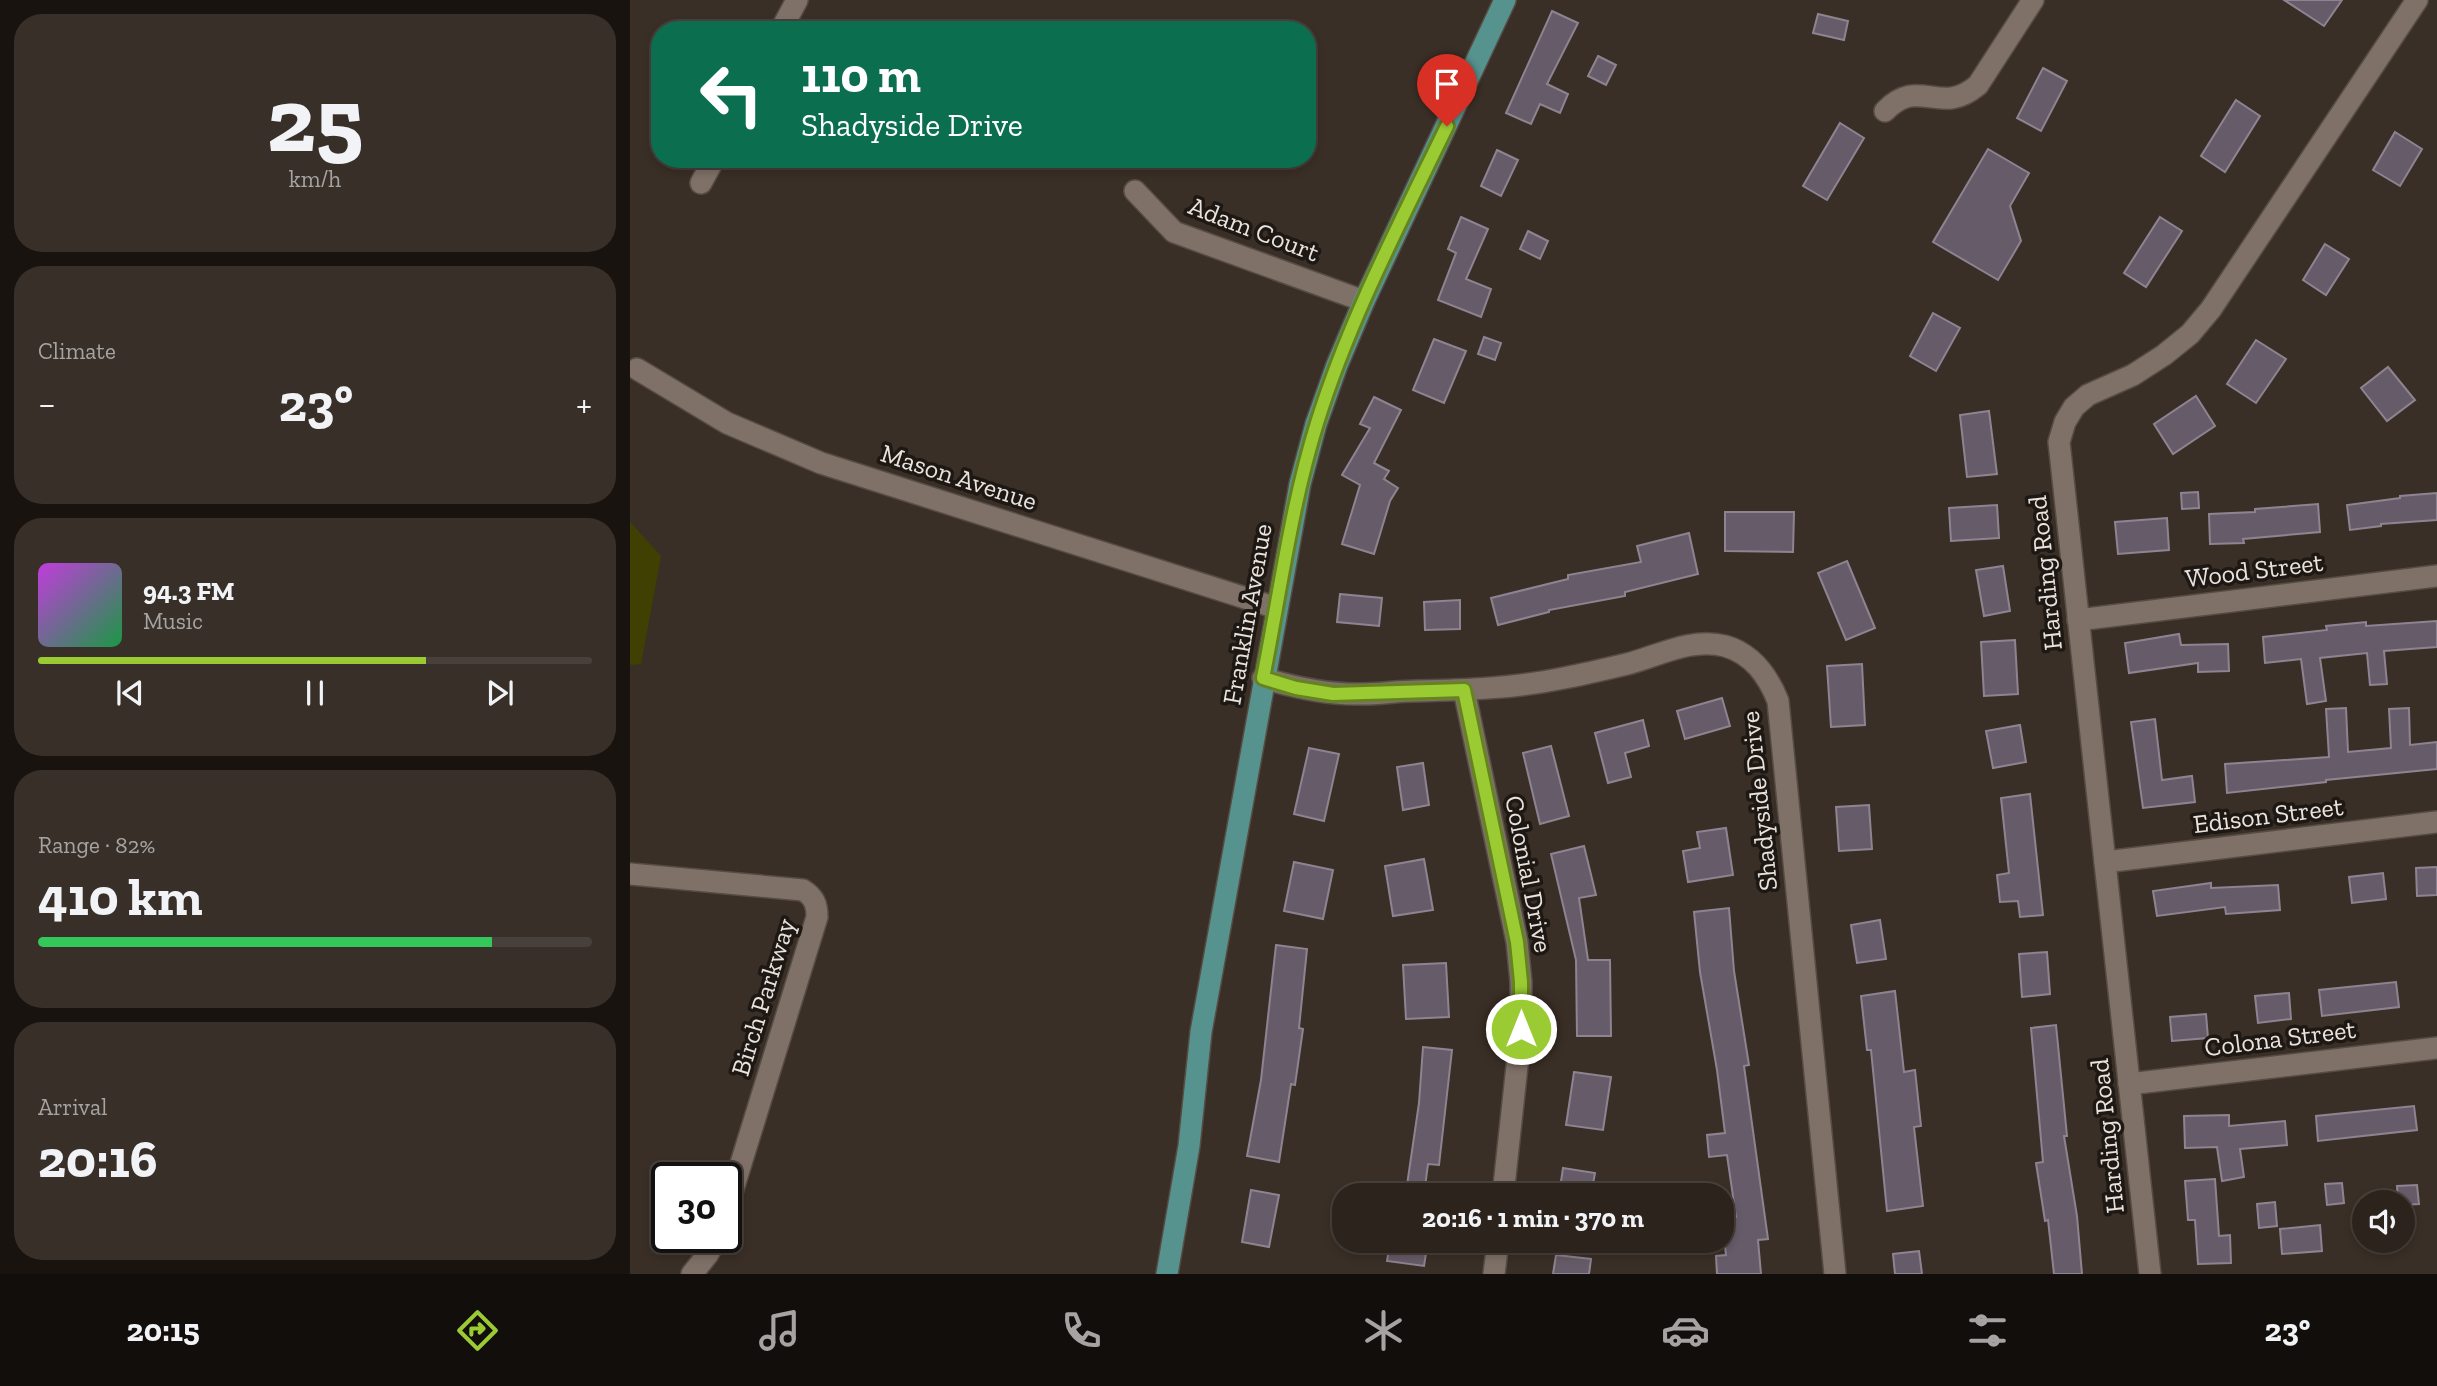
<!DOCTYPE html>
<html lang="en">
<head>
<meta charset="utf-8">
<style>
  :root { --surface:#2c231c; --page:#382f29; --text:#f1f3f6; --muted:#a6a4a3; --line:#48403b; --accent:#9bcb33 }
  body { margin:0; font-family:"Zilla Slab",serif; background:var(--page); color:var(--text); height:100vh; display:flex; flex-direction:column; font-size:26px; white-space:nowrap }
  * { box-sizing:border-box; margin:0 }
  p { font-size:23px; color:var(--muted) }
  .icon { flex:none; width:38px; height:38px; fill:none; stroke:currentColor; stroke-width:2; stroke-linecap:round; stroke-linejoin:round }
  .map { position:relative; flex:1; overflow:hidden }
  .panel { display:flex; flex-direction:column; gap:14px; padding:14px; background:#18130f; width:630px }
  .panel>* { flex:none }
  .guide { position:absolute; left:21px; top:21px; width:665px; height:147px; border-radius:28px; box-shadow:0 4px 10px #0003,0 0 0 2px var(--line); background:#0b6e4f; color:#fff; overflow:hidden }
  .tools { position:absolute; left:1722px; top:1190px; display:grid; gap:14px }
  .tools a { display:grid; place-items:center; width:63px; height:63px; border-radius:50%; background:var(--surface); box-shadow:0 4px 10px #0003,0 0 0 2px var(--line); font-size:35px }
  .speed { position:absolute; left:21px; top:1162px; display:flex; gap:14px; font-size:35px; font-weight:700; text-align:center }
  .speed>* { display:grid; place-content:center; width:91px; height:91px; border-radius:50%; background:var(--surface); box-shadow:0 4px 10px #0003,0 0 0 2px var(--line); line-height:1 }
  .speed .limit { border:4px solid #111; border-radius:10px; background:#fff; color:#111 }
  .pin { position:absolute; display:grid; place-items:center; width:60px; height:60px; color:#fff; margin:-72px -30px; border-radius:50% 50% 50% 0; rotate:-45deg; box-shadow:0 0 7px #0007 }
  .pin .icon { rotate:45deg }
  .me { position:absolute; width:77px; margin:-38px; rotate:0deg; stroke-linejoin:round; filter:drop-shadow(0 0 5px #0008) }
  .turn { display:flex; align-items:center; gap:24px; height:147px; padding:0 35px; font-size:32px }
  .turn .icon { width:91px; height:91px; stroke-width:2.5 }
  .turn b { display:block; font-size:49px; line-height:60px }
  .big { font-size:52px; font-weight:700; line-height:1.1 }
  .panel .widget { flex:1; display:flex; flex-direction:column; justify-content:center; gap:10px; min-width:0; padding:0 24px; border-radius:28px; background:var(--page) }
  .panel .dial { align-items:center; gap:0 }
  .dial b { font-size:91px; line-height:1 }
  .song { display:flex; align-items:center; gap:21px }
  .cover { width:84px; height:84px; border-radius:10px; background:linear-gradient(135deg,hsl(290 70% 55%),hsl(140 70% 35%)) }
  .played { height:7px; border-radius:4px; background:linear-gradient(90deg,var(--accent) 70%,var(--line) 70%) }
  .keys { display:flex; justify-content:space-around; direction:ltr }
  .heat { display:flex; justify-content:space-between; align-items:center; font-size:38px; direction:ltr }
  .charge { height:10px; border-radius:5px; background:linear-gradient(90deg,#34c759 82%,var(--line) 0) }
  .trip { position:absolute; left:702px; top:1183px; width:402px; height:70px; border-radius:28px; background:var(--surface); box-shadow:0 4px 10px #0003,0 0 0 2px var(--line); font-weight:700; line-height:70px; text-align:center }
  .menu { display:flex; height:112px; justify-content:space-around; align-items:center; background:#120e0b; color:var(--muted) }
  .menu .icon { width:49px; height:49px }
  .menu .current { color:var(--accent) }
  .menu b { font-size:32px; color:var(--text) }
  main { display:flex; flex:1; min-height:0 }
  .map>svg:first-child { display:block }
  .green { fill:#404003 }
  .building { fill:#665c69; stroke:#8e8491; stroke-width:2 }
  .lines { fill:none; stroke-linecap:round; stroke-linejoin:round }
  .street-casing { stroke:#554c44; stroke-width:24 }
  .primary-casing { stroke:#554c44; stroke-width:24 }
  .street { stroke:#7f7167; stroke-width:21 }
  .primary { stroke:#56938e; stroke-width:21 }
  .route-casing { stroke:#658421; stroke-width:18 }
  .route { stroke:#9bcb33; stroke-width:12 }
  .labels { text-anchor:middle; stroke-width:7; stroke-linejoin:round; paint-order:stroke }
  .street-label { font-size:26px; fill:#eae2dc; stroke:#1d1814 }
</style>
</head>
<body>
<main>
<section class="panel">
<div class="widget dial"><b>25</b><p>km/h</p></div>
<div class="widget"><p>Climate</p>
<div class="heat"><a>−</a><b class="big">23°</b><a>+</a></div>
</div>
<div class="widget">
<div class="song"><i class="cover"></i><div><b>94.3 FM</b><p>Music</p></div></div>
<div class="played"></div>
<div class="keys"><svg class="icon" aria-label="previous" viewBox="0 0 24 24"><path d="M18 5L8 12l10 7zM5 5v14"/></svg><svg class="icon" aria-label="pause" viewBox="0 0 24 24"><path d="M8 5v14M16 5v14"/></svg><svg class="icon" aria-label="next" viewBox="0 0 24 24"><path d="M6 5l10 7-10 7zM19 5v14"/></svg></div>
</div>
<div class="widget"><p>Range · 82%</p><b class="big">410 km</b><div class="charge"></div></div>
<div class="widget"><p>Arrival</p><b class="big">20:16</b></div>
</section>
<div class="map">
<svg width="1807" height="1274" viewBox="0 0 1807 1274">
  <rect width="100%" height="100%" fill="#3a2f26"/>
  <!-- green -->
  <path class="green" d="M0,522L31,556L11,664L0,665Z"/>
  <!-- building -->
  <g class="building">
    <path d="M1654,0H1712L1694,26Z"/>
    <path d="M922,11L948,23L917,84L938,94L930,113L910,104L901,124L876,113Z"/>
    <path d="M1188,14L1218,21L1214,40L1183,33Z"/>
    <path d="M968,56L986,65L976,85L958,76Z"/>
    <path d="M1413,68L1437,81L1411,131L1387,118Z"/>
    <path d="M1606,100L1630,116L1595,172L1571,156Z"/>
    <path d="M1210,123L1234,138L1197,200L1173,186Z"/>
    <path d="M1765,132L1792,149L1770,186L1743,170Z"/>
    <path d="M1358,149L1399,173L1380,206L1391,241L1368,280L1303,242Z"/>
    <path d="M867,150L888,160L871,196L851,186Z"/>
    <path d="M831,217L858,229L836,279L861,289L851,317L808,300L826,253L818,249Z"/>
    <path d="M1530,217L1552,231L1516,287L1494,273Z"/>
    <path d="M898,231L918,241L910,259L890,249Z"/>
    <path d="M1695,244L1719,259L1696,295L1673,280Z"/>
    <path d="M1303,313L1330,328L1306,371L1280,356Z"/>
    <path d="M854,337L871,343L865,360L848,354Z"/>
    <path d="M804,339L836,351L814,403L783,390Z"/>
    <path d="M1626,340L1656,359L1626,403L1597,384Z"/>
    <path d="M1758,367L1785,400L1757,421L1731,388Z"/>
    <path d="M1566,396L1585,426L1543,454L1524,424Z"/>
    <path d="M744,397L771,410L744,463L759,471L754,479L768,488L760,501L744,554L712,544L730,485L712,475L740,428L730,424Z"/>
    <path d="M1359,411L1367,474L1337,477L1330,415Z"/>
    <path d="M1568,492L1569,508L1552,509L1551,493Z"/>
    <path d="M1807,493V520L1751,524V526L1720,530L1717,505L1770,498V496Z"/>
    <path d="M1688,504L1690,532L1613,539L1614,543L1580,544L1579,514L1625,512V509Z"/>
    <path d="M1367,505L1369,538L1321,541L1319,508Z"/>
    <path d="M1095,512H1164L1163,552L1095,551Z"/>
    <path d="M1537,518L1539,550L1488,554L1485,522Z"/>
    <path d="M1059,533L1068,574L995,592V596L919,610V612L868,625L861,598L938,579V575L1011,562L1007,546Z"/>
    <path d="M1217,561L1245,628L1216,640L1188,573Z"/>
    <path d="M1373,566L1380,611L1354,616L1346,570Z"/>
    <path d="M710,594L752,598L749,626L707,622Z"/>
    <path d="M830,600V629L795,630L794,602Z"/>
    <path d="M1807,621V647L1754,651L1757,684L1740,685L1737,653L1690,658L1696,701L1677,704L1671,659L1635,663L1633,637L1697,630L1696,626L1736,622V626Z"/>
    <path d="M1549,634L1551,645L1598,644L1599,671L1568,672V663L1499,673L1495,643Z"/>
    <path d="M1385,640L1388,694L1354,696L1351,642Z"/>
    <path d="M1232,664L1235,725L1201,727L1197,666Z"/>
    <path d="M1092,698L1100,726L1055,739L1047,711Z"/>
    <path d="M1716,708L1718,752L1761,748L1759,709L1779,708L1780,745L1807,742V769L1696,780V782L1597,793L1595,764L1699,757L1696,709Z"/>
    <path d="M1525,719L1532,780L1562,776L1565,802L1513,808L1501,722Z"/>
    <path d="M1013,720L1019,746L995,753L1001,777L978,783L965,733Z"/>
    <path d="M1390,725L1396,762L1363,768L1356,731Z"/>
    <path d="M921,746L939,816L910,824L893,753Z"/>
    <path d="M679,748L709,754L694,821L664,814Z"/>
    <path d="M793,763L799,805L773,810L767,767Z"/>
    <path d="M1400,794L1413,915L1390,917L1388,901L1370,902L1367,875L1379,873L1371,798Z"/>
    <path d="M1239,805L1242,849L1209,851L1206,807Z"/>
    <path d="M1096,828L1103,875L1058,882L1053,851L1070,848L1067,832Z"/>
    <path d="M954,846L966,895L949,898L958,960H980L981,1036H947L946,960L921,854Z"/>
    <path d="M794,859L803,910L763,916L755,866Z"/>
    <path d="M664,862L703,870L693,919L654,911Z"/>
    <path d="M1807,867V895L1787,896L1786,868Z"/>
    <path d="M1753,873L1756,899L1722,903L1719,877Z"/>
    <path d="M1581,883V888L1648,885L1650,910L1596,914L1595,907L1527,916L1523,891Z"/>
    <path d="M1099,908L1104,971L1119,1065L1114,1066L1138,1239L1128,1240L1131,1274H1087L1086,1256L1096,1255L1092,1219L1106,1217L1097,1155L1079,1157L1077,1135L1095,1133L1087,1070L1070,972L1064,912Z"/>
    <path d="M1250,920L1256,959L1227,963L1221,925Z"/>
    <path d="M646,945L677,949L669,1028L673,1029L665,1085L661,1084L649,1162L617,1156L631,1080Z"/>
    <path d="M1417,952L1420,994L1392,997L1389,954Z"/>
    <path d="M816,963L819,1017L776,1019L773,965Z"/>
    <path d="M1766,982L1769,1007L1692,1016L1689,990Z"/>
    <path d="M1265,991L1274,1072L1285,1070L1291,1126L1284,1127L1293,1206L1257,1211L1241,1050H1237L1231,996Z"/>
    <path d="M1659,993L1661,1019L1628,1023L1625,996Z"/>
    <path d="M1576,1014L1578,1038L1542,1041L1540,1017Z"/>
    <path d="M1426,1025L1437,1136H1434L1447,1216L1452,1274H1424L1418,1220L1415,1221L1406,1163L1413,1162L1401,1028Z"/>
    <path d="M793,1047L822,1050L809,1165L798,1164L795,1187L777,1185L789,1103Z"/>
    <path d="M944,1072L981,1077L973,1130L936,1125Z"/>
    <path d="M1784,1106L1787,1130L1688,1141L1686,1116Z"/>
    <path d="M1599,1115V1126L1655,1121L1657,1145L1610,1149L1614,1177L1592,1181L1587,1147L1555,1148L1554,1116Z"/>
    <path d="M933,1168L965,1173L961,1195H929Z"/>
    <path d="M1585,1179L1589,1236L1600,1235L1601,1263L1568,1264L1565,1220H1558L1555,1181Z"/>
    <path d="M1712,1183L1714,1203L1697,1205L1695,1184Z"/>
    <path d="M1787,1185L1789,1204L1773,1205V1202H1768L1767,1186Z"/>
    <path d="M621,1190L649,1195L639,1247L612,1242Z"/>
    <path d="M1645,1202L1647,1226L1629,1228L1627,1204Z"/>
    <path d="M1690,1225L1692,1251L1652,1254L1650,1229Z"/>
    <path d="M774,1241H798L794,1266L757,1261L760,1243L774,1245Z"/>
    <path d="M1289,1251L1292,1274H1265L1263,1254Z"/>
    <path d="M926,1255L961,1259L959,1274H923Z"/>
  </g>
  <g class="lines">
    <defs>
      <g id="street">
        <path d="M151,30L167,0"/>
        <path d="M1255,111C1290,75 1309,118 1348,85L1403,0"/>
        <path d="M71,183L84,159"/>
        <path d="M505,191L544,232L734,301"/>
        <path d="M7,369L97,423L191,463L647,608"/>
        <path d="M1448,620L1807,576"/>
        <path d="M633,678C666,688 698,695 733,694C751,694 768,691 786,691C836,690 886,688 934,678C955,674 976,669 997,664C1028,656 1062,637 1095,646C1123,654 1138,676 1148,701L1205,1274"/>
        <path d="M834,690L887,942L891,982V1029L873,1195"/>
        <path d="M1475,862L1807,822"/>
        <path d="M0,874L173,890C184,897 187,904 187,917L96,1212"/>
        <path d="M1499,1084L1807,1048"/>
        <path d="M62,1274L78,1254L87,1237"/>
        <path d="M864,1274L868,1241"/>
        <path d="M1520,1274L1429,442L1435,422L1444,407L1458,395L1503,375L1534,355L1560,334L1581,309L1787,0"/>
      </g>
      <path id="primary" d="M537,1274L559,1146L571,1032L670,484L686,424L707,365L734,301L875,0"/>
    </defs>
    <!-- street casing -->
    <use href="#street" class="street-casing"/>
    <!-- primary casing -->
    <use href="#primary" class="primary-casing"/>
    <!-- street -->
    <use href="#street" class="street"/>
    <!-- primary -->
    <use href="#primary" class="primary"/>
  </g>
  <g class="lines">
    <defs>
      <path id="route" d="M817,126C770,223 719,320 687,423C661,506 650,593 633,678L666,688L703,694L834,690L887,942L891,982V1029"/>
    </defs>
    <!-- route casing -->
    <use href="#route" class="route-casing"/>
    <!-- route -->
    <use href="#route" class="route"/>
  </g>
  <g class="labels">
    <!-- street labels -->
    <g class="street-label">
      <text transform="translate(624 229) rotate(21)" y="9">Adam Court</text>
      <text transform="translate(329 477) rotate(18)" y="9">Mason Avenue</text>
      <text transform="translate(1624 570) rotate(-7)" y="9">Wood Street</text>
      <text transform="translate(1415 573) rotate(-96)" y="9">Harding Road</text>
      <text transform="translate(617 614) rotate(-80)" y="9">Franklin Avenue</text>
      <text transform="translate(1129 801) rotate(-96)" y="9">Shadyside Drive</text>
      <text transform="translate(1638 815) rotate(-7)" y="9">Edison Street</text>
      <text transform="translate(899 874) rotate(79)" y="9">Colonial Drive</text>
      <text transform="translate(133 997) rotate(-73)" y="9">Birch Parkway</text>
      <text transform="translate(1650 1038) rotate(-7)" y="9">Colona Street</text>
      <text transform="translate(1477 1136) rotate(-96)" y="9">Harding Road</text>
    </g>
  </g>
</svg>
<div class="tools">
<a><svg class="icon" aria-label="sound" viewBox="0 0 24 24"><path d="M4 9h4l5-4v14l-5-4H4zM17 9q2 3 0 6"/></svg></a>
</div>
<div class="speed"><div class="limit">30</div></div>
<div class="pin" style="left:817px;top:126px;background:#d93025"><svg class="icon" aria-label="arrive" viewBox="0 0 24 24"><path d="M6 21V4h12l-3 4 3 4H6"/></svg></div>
<svg class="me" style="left:891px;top:1029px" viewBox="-20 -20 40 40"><circle r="17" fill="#9bcb33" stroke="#fff" stroke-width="3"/><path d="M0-11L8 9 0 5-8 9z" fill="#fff"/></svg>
<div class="trip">20:16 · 1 min · 370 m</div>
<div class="guide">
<div class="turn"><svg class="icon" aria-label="left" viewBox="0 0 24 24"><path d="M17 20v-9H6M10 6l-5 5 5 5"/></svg><div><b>110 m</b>Shadyside Drive</div></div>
</div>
</div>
</main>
<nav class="menu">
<b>20:15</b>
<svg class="icon current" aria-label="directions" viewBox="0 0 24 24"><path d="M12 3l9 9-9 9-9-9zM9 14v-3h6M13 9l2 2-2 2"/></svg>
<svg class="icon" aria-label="music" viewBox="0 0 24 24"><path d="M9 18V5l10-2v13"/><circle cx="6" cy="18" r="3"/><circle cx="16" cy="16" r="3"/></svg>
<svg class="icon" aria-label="phone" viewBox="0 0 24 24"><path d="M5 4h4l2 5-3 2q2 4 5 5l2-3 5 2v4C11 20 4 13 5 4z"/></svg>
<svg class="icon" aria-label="climate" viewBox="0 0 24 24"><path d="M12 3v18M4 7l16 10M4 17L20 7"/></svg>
<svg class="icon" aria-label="car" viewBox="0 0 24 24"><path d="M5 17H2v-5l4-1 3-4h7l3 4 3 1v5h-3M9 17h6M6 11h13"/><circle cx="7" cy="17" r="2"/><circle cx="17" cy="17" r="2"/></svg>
<svg class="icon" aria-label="filters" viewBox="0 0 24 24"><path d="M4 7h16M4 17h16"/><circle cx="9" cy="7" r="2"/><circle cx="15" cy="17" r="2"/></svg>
<b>23°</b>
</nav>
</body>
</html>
